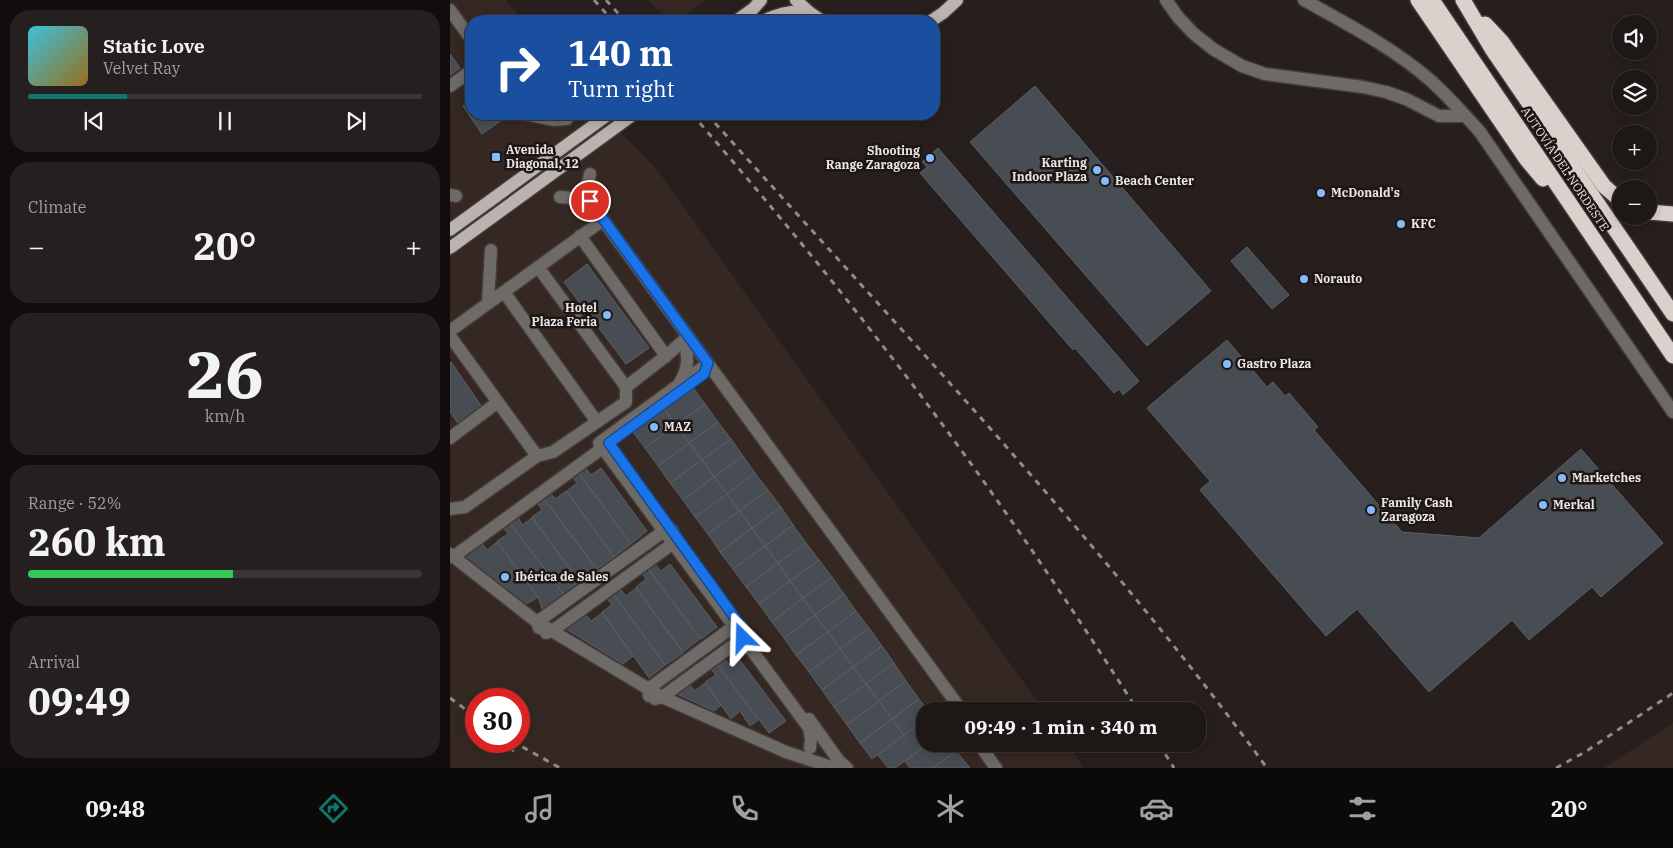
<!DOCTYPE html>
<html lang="en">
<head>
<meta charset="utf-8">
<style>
  :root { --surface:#1d1716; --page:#25201f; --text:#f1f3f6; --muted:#a09fa1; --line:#3b3635; --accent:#0f766e }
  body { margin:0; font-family:"IBM Plex Serif",serif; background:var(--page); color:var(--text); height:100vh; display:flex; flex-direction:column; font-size:19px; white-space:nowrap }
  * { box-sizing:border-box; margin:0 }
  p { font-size:16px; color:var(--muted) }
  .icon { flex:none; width:28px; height:28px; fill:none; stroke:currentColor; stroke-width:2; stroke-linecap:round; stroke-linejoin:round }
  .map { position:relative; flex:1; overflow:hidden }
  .panel { display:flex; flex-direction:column; gap:10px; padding:10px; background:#100d0c; width:450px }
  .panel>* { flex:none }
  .banner { position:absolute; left:15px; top:15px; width:475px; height:105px; border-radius:20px; box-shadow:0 2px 12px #0003,0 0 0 1px var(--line); background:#1a4fa0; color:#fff; overflow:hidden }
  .tools { position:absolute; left:1162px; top:15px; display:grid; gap:10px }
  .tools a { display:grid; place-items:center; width:45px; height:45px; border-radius:50%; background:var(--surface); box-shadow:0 2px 12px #0003,0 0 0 1px var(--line); font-size:25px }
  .speed { position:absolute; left:15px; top:688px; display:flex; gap:10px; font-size:25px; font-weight:700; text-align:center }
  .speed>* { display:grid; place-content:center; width:65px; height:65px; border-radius:50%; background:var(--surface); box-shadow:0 2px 12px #0003,0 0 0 1px var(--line); line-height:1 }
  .speed .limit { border:8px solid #d22; background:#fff; color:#111 }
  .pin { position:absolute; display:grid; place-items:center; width:42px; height:42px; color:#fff; margin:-21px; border:2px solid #fff; border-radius:50%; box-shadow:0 1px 5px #0007 }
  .me { position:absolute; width:55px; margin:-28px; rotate:338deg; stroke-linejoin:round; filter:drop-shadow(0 0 4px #0008) }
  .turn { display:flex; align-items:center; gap:18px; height:105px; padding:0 20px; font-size:22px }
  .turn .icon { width:65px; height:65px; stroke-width:2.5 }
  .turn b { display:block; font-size:35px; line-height:42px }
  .big { font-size:38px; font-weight:700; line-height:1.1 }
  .panel .card { flex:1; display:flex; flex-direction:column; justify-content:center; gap:8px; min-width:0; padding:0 18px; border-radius:20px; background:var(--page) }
  .panel .dial { align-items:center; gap:0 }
  .dial b { font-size:65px; line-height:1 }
  .song { display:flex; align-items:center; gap:15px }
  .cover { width:60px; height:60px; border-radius:8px; background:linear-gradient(135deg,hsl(190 70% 55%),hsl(40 70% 35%)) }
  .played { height:5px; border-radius:2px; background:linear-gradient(90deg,var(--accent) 25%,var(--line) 25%) }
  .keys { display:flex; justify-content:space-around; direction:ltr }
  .heat { display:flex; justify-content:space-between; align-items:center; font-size:28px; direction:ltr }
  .charge { height:8px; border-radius:4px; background:linear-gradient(90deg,#34c759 52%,var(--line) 0) }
  .trip { position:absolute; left:466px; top:702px; width:290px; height:50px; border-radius:20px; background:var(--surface); box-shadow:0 2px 12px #0003,0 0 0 1px var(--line); font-weight:700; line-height:50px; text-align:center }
  .dock { display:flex; height:80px; justify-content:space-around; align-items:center; background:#0c0909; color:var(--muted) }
  .dock .icon { width:35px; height:35px }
  .dock .current { color:var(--accent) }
  .dock b { font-size:22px; color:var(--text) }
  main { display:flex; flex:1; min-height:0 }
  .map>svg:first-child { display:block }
  .built { fill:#352823; fill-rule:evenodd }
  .building { fill:#474d52; stroke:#5b6066 }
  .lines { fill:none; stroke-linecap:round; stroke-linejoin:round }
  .minor-casing { stroke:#423b39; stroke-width:15 }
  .major-casing { stroke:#423b39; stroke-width:15 }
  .highway-casing { stroke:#423b39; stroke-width:18 }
  .minor { stroke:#6e6a68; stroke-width:12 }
  .major { stroke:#bbb3b0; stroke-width:12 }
  .highway { stroke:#dad1cd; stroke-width:15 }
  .rail { stroke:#908a88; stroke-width:3; stroke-dasharray:6 6; stroke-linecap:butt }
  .route-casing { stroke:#114b97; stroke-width:12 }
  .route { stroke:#1a73e8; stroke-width:9 }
  .poi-dot { fill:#82bcfa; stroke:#1d1614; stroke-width:2 }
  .labels { text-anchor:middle; stroke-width:5; stroke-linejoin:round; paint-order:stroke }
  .poi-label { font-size:12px; font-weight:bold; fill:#ebe6e5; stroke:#1d1614; text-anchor:start }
  .street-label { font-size:12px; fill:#ebe6e5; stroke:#1d1614 }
</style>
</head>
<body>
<main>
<section class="panel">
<div class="card">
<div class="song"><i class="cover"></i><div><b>Static Love</b><p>Velvet Ray</p></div></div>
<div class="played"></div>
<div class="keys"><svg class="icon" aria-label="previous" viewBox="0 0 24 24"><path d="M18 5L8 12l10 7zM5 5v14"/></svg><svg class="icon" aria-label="pause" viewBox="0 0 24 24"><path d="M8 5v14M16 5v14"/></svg><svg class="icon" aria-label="next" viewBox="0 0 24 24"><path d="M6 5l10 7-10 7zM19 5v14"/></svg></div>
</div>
<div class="card"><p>Climate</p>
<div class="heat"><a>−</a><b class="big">20°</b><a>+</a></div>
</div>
<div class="card dial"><b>26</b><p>km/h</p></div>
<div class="card"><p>Range · 52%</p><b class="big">260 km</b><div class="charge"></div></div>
<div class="card"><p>Arrival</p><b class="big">09:49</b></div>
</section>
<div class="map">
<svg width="1223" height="768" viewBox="0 0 1223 768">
  <rect width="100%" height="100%" fill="#271f1d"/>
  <!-- built -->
  <g class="built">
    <path d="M0,0H56L73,21H21V114H153L208,171L594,711H475V744H617L634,768H0ZM26,699H69V741H26Z"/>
    <path d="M197,0H256L227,21H220Z"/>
    <path d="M1223,723V768H1154Z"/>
  </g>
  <!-- building -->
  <g class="building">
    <path d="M0,54L10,68L0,75Z"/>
    <path d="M585,86L761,291L697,346L520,142Z"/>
    <path d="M21,100V114H47L52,120L32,134L13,106Z"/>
    <path d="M488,148L689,381L673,395L669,389L664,393L625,348L623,350L470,173L477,167L472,162Z"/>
    <path d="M797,247L839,295L822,309L781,261Z"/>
    <path d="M137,264L199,348L176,364L114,282Z"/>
    <path d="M777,340L817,387L823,382L835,396L839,393L868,427L864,430L952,532L1029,538L1131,449L1213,543L1151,597L1142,587L1079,640L1062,620L979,692L907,609L876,636L750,490L760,481L697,408Z"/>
    <path d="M1,362L32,407L8,423L0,412V363Z"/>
    <path d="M241,385L255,404L226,425L212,406Z"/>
    <path d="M255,404L268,422L239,443L226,425Z"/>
    <path d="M212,406L226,425L195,448L181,429Z"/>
    <path d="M268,422L281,439L252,460L239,443Z"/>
    <path d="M226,425L239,443L208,466L195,448Z"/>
    <path d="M281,439L293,456L264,477L252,460Z"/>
    <path d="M239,443L252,460L220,483L208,466Z"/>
    <path d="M293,456L305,473L277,494L264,477Z"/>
    <path d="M252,460L264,477L233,500L220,483Z"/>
    <path d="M134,466L141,475L151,468L197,531L181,544L127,470Z"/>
    <path d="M127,471L181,544L164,557L117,491L127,483L121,475Z"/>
    <path d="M305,473L318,490L289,511L277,494Z"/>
    <path d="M264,477L277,494L245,517L233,500Z"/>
    <path d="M318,490L331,507L302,528L289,511Z"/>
    <path d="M99,491L105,499L116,491L164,557L147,569L92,496Z"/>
    <path d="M277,494L289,511L258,534L245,517Z"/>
    <path d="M92,496L146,569L129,581L82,517L92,510L86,500Z"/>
    <path d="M331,507L343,525L315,546L302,528Z"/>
    <path d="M289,511L302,528L270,552L258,534Z"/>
    <path d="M68,517L72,525L82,518L129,582L112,594L60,523Z"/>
    <path d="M60,523L118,600L93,612L88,597L47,541L58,534L53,527Z"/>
    <path d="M343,525L356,543L328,563L315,546Z"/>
    <path d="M302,528L315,546L283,569L270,552Z"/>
    <path d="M31,542L37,550L47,542L88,597L73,606L12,557Z"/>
    <path d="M356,543L369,560L340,581L328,563Z"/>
    <path d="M315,546L328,563L296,587L283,569Z"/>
    <path d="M369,560L382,577L353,598L340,581Z"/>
    <path d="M203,562L211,571L220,564L267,627L251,639L197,567Z"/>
    <path d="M328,563L340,581L309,604L296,587Z"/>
    <path d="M196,567L250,639L233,652L186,587L196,579L191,572Z"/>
    <path d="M382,577L394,594L365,615L353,598Z"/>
    <path d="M340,581L353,598L322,622L309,604Z"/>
    <path d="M168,586L176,596L186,588L233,653L215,665L162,592Z"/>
    <path d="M162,592L215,665L199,678L152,612L162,605L156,597Z"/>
    <path d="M394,594L406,611L378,632L365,615Z"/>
    <path d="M353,598L365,615L334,638L322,622Z"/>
    <path d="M406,611L419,628L390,649L378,632Z"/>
    <path d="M134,612L141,621L152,613L183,656L173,664L113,627Z"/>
    <path d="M365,615L378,632L346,655L334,638Z"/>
    <path d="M419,628L432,646L403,667L390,649Z"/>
    <path d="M378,632L390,649L359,672L346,655Z"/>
    <path d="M432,646L444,663L416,684L403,667Z"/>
    <path d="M390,649L403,667L372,690L359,672Z"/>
    <path d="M273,656L280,666L289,659L336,721L319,733L266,662Z"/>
    <path d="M265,662L308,720L300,726L290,711L281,719L255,682L266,675L259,667Z"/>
    <path d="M444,663L456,681L429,701L416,684Z"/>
    <path d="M403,667L416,684L384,707L372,690Z"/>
    <path d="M456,681L469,699L442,719L429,701Z"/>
    <path d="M238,682L245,691L255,683L271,705L264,711L225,693Z"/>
    <path d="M416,684L429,701L397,725L384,707Z"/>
    <path d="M469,699L478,711H475V719L454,735L442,719Z"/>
    <path d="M429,701L442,719L410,743L397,725Z"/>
    <path d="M442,719L454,735L422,759L410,743Z"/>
    <path d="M475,719V744H478L445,768H438L428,755Z"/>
    <path d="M478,744H501L506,751L483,768H460L455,761Z"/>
    <path d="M506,751L520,768H483Z"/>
  </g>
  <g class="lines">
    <defs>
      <g id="minor">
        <path d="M716,0L728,17L743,33L763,49L792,66L815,74L913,87L936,92L956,99L989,116H1015"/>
        <path d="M854,0C897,24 942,47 980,80C998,96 1014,114 1030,132L1223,412"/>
        <path d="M0,10L21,39"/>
        <path d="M0,86L21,71"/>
        <path d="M75,114L104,120L117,119"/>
        <path d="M140,174L137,190L139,201L512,711"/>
        <path d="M0,195L6,196"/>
        <path d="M110,197C126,198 133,199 142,213"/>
        <path d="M130,236L216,356"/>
        <path d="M88,267L176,387"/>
        <path d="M54,292L147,422"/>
        <path d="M38,303L41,250"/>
        <path d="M0,331L149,223L150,215"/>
        <path d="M0,336L87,456"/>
        <path d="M261,368L253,367L149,443L359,728L361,739L360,748"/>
        <path d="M230,382C239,367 238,359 235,342"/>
        <path d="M0,438L48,402"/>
        <path d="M0,509L15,507L87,456L103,452L176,402V387L216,356L234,340"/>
        <path d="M0,554L87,622L212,697L336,752L384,768"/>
        <path d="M0,556L3,557L158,444"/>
        <path d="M89,628L87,622L94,617L214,531L222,530"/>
        <path d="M96,633L102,631L218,547L222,542L223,535"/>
        <path d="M199,696L198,689L276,632L284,627L291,626"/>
        <path d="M205,699L212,697L293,638V630"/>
        <path d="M359,719L389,761L397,768"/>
        <path d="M529,744L546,768"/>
      </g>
      <g id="major">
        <path d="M346,0L359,12L372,21"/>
        <path d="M286,21L303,9L311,0"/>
        <path d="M313,21C327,14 343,10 359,12"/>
        <path d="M481,21L493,13L507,0"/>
        <path d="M0,230L159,114"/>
        <path d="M0,248L184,114"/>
      </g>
      <g id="highway">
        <path d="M968,0L1077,160L1093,179"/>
        <path d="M982,0L1223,356"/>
        <path d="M1013,0L1042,49L1223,314"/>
        <path d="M1035,24L1052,42L1154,186L1171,201"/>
        <path d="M1199,212L1223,214"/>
      </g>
    </defs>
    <!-- minor casing -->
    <use href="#minor" class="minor-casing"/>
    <!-- major casing -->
    <use href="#major" class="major-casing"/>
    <!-- highway casing -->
    <use href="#highway" class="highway-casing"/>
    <!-- minor -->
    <use href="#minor" class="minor"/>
    <!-- major -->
    <use href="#major" class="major"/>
    <!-- highway -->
    <use href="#highway" class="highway"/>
    <!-- rail -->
    <g class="rail">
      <path d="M144,0L163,21"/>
      <path d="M156,0L175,21"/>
      <path d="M242,114C306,188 369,263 429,341C522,460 607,584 688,711"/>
      <path d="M257,114C448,328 648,536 817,768"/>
      <path d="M0,698L26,717"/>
      <path d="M49,741L67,753"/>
      <path d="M62,741L110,768"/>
      <path d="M709,744L724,768"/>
      <path d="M1106,768L1135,752L1223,693"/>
    </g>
  </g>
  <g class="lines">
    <defs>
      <path id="route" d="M140,201L258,363L254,374L159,443L293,629V638"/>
    </defs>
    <!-- route casing -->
    <use href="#route" class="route-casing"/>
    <!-- route -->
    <use href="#route" class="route"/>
  </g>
  <!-- markers -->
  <g class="poi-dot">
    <rect x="41" y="152" width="10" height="10" rx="2.5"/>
    <circle cx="480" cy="158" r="5"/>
    <circle cx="647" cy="170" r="5"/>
    <circle cx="655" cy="181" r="5"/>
    <circle cx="871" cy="193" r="5"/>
    <circle cx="951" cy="224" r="5"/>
    <circle cx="854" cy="279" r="5"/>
    <circle cx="157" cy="315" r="5"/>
    <circle cx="777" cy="364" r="5"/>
    <circle cx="204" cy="427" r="5"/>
    <circle cx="1112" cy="478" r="5"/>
    <circle cx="1093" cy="505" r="5"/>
    <circle cx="921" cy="510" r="5"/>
    <circle cx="55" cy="577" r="5"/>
  </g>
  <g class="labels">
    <!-- poi labels -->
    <g class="poi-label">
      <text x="56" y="154">Avenida<tspan x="56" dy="14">Diagonal, 12</tspan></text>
      <text x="470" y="155" text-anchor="end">Shooting<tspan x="470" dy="14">Range Zaragoza</tspan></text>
      <text x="637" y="167" text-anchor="end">Karting<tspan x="637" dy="14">Indoor Plaza</tspan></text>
      <text x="665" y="185">Beach Center</text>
      <text x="881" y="197">McDonald's</text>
      <text x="961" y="228">KFC</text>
      <text x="864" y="283">Norauto</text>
      <text x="147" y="312" text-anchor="end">Hotel<tspan x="147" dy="14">Plaza Feria</tspan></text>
      <text x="787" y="368">Gastro Plaza</text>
      <text x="214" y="431">MAZ</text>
      <text x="1122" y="482">Marketches</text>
      <text x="931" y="507">Family Cash<tspan x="931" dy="14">Zaragoza</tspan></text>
      <text x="1103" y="509">Merkal</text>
      <text x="65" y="581">Ibérica de Sales</text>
    </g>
    <!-- street labels -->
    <g class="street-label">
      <text transform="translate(1115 169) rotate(56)" y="4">AUTOVÍA DEL NORDESTE</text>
    </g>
  </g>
</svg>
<div class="tools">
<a><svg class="icon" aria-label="sound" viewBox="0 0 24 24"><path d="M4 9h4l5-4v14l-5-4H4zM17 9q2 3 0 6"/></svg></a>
<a><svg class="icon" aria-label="layers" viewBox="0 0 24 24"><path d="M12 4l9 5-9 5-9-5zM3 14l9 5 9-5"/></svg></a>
<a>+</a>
<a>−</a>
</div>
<div class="speed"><div class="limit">30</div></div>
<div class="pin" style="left:140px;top:201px;background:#d93025"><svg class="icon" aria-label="arrive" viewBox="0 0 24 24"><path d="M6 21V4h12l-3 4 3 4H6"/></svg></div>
<svg class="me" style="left:293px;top:638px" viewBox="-20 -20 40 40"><path d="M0-17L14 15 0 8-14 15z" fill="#1a73e8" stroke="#fff" stroke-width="4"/></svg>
<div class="trip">09:49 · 1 min · 340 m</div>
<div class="banner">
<div class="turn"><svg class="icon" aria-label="right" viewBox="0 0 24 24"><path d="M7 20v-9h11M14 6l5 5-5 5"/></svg><div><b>140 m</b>Turn right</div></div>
</div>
</div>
</main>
<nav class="dock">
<b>09:48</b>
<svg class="icon current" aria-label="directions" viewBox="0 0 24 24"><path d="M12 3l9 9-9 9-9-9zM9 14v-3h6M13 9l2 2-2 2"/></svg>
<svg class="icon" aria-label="music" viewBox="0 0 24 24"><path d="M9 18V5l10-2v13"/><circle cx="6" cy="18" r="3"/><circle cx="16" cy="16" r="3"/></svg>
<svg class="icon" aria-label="phone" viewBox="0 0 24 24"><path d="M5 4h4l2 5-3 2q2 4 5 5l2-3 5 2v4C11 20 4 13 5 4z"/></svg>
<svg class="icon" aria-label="climate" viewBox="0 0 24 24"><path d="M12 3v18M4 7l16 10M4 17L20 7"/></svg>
<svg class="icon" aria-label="car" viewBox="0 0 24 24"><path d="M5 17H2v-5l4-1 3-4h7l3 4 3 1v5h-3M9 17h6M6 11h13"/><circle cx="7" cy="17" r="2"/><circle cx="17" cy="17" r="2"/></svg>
<svg class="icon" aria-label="filters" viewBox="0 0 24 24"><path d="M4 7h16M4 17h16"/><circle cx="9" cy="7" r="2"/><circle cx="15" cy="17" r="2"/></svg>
<b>20°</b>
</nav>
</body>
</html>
